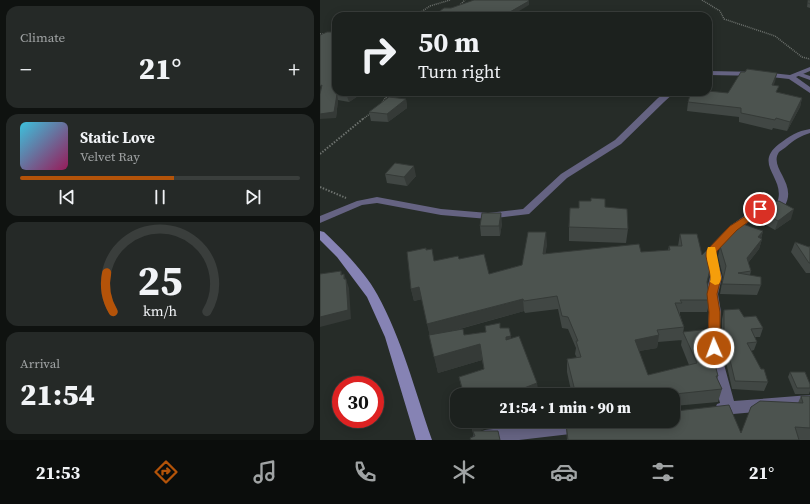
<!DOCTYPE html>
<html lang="en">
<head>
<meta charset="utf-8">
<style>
  :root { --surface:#1c211e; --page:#252927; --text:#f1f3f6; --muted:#a0a3a4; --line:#3a3e3c; --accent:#b45309 }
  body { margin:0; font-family:"Source Serif 4",serif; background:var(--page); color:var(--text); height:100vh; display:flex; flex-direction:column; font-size:15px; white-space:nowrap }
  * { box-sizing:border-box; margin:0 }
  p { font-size:13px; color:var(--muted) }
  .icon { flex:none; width:22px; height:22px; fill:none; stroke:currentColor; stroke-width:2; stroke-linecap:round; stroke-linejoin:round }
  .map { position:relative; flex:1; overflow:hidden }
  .side { display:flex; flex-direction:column; gap:6px; padding:6px; background:#0f1210; width:320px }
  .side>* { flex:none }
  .guide { position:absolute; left:12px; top:12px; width:380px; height:84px; border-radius:12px; box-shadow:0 2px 10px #0003,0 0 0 1px var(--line); background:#1c211e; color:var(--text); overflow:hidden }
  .speed { position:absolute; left:12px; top:376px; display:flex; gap:8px; font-size:20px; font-weight:700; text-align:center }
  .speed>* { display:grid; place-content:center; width:52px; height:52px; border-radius:50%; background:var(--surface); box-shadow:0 2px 10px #0003,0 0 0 1px var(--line); line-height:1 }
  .speed .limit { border:6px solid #d22; background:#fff; color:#111 }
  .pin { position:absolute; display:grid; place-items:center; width:34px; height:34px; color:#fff; margin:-17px; border:2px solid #fff; border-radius:50%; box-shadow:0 1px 4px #0007 }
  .me { position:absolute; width:44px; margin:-22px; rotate:358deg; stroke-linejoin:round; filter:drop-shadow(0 0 3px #0008) }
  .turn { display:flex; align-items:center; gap:14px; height:84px; padding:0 20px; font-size:18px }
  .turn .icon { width:52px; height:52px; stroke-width:2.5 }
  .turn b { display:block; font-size:28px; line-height:34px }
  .big { font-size:30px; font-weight:800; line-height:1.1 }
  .side .tile { flex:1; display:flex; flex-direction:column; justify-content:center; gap:6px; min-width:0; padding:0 14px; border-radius:12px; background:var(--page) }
  .side .dial { align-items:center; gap:0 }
  .dial svg { height:104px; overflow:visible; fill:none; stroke:var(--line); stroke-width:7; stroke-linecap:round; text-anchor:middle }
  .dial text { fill:var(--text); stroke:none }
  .song { display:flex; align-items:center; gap:12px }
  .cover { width:48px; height:48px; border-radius:6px; background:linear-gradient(135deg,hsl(190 70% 55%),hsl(330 70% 35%)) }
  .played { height:4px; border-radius:2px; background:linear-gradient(90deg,var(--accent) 55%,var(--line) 55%) }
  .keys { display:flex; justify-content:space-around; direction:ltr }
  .heat { display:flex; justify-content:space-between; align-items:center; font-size:22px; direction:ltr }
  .trip { position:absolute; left:130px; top:388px; width:230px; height:40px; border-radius:12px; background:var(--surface); box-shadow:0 2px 10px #0003,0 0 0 1px var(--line); font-weight:800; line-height:40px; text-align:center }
  .menu { display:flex; height:64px; justify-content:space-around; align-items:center; background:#0b0d0c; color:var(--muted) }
  .menu .icon { width:28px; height:28px }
  .menu .active { color:var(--accent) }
  .menu b { font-size:18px; color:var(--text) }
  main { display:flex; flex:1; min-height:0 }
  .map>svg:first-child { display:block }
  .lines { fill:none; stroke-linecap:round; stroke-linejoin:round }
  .path-far1 { stroke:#6d726e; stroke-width:1.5; stroke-dasharray:1 1; stroke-linecap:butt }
  .path { stroke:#6d726e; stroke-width:2; stroke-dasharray:1.5 1.5; stroke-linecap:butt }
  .service { fill:#656382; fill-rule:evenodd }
  .minor { fill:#656382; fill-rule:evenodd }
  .secondary { fill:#8683b4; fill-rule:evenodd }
  .wall { fill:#414744 }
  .shaded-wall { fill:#353a37 }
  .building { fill:#4c534f; stroke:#353a37 }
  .route { fill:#b45309; stroke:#753606 }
  .slow { fill:#f59e0b }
</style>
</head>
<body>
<main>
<section class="side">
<div class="tile"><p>Climate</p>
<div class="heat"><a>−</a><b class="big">21°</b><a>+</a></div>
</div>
<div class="tile">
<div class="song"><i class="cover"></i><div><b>Static Love</b><p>Velvet Ray</p></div></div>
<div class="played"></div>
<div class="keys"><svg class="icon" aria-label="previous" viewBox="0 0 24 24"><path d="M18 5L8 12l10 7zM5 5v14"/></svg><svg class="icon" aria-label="pause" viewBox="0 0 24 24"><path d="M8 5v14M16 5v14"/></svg><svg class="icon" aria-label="next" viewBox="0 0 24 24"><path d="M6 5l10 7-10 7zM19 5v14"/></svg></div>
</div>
<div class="tile dial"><svg viewBox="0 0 100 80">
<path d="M14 69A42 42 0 1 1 86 69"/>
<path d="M14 69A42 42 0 0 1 9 39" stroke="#b45309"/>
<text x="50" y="56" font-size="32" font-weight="700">25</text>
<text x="50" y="72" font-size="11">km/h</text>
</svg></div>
<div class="tile"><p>Arrival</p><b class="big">21:54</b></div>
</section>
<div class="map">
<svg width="490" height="440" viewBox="0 0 490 440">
  <rect width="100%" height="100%" fill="#262c28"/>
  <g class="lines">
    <!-- path-far1 -->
    <g class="path-far1">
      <path d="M382,0L400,11L404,19L455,36L482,57L490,59"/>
      <path d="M143,6L140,5L145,0"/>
      <path d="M95,16L110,6L130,0"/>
      <path d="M0,34H4L0,39"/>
      <path d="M61,104L70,92"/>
      <path d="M43,119L51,113"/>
    </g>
    <!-- path -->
    <g class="path">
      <path d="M0,154L44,118"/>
      <path d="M0,187L26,198"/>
    </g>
    <!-- service -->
    <path class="service" d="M478,72L490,76V80L476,75L475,74Z"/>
    <!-- minor -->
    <g class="minor">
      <path d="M490,67V71L476,77L490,87V93L469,79L442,76L388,75V71L442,72L470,75Z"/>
      <path d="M347,92H355L344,102L301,144L247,178L209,214L168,219L121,215L57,203L42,205L0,223V216L37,201L57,197L121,209L168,213L203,209L241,174L295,140L338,98Z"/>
      <path d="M490,129V133C480,136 474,140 466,147C464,149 461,150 459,152C448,168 479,184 464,207L443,211L418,230L397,251L396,256L402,277L398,294L401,312L399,339L402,357L414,401L490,395V407L402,415L397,414L395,409L397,404L400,403L388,357L387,339L389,312L386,294L390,277L386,256L387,250L410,226L437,207L457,203C467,178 432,165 459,144C470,136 477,131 490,129Z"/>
      <path d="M243,421H264L266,426L264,431L259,433L199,440H151L154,435L165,430Z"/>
    </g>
    <!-- secondary -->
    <path class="secondary" d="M0,231L4,232C22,249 45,272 57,294C82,339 95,391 112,440H96L65,337L47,297L17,257L0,240Z"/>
  </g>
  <!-- wall -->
  <g class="wall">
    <path d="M488,0H490V8L487,7Z"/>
    <path d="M425,72L457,73L453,85L457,92L482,98L480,107L467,131L453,128L452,130L419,122V117L367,111L368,102L408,93Z"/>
    <path d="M0,92H44L29,102L18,100L16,118Z"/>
    <path d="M86,99L87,108L68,122L51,121L49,112Z"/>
    <path d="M65,174L96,176L87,186L67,183Z"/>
    <path d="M285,207L308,229L306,243L249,241V227L259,208Z"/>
    <path d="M438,209L471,219L455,230L435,219Z"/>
    <path d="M182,223L180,236H161L160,226Z"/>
    <path d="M443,231L441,239H442L439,249L428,263L431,271L430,275L441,285L437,295L400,294L403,277L398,256L401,242Z"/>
    <path d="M360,234L387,282L390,300L387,312H360V315L364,327L362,340L338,342L337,348L319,351L328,375L369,365L361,345L363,332L390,345L398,376L397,380L402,389L398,402L354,406V410L356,411L421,433L478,403L481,396H490V440H247L246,424L353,421V395H252L247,372V359L257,358L255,354L256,348L248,329L242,328L238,309L205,313L204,311L129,332L144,335L166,332L180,323V328L191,339L217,383L218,395H143L139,377L164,369L162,360L118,373L102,299L94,301L91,289L107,250L114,261L139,259L169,274L202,265L227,244L225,254L321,252L348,250L349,246H358Z"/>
    <path d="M475,242L489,247L490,246V273H486L471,252Z"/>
    <path d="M404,310L424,317L443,328L440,337H435L437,342L434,350L431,351L448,382L444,391L412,389L401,339L402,333V319Z"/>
    <path d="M470,372L490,384V391L489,394H475L468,377Z"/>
    <path d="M150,421H175L176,427L164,429L158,431L154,437Z"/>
  </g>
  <!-- shaded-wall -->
  <g class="shaded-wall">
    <path d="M209,1V5L191,16H183Z"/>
    <path d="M457,73L455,82L450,94L452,85Z"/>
    <path d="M34,92H44L29,102L27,96Z"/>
    <path d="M17,94L18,100L16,118L0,119V114Z"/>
    <path d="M482,98L480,107L467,131L470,122Z"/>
    <path d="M86,99L87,108L68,122L67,114Z"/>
    <path d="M94,166L96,176L87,186L84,177Z"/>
    <path d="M474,209L471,219L455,230L458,221Z"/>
    <path d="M181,213L182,223L180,236L179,226Z"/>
    <path d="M443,231L440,241L438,237Z"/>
    <path d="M226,232L227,244L224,266L223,254Z"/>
    <path d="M442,239L439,249L424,268L427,258Z"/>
    <path d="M21,271L24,279V274L29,288L31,319L0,327V317L21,275Z"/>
    <path d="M99,287L102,299L94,301L91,289Z"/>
    <path d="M203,299L204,311L110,337L107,324Z"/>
    <path d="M339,335L337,348L313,352L315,340Z"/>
    <path d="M191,336L192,351L187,353L186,337Z"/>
    <path d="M160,344L162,360L118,373L114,357Z"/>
    <path d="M217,383L218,395H186Z"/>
    <path d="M151,421H163L164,429L153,434Z"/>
  </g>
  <!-- building -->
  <g class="building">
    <path d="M154,0H208L209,1L183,16H113L124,8H131Z"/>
    <path d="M488,0H490V4L488,3Z"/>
    <path d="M7,32H16V92H34L27,96L17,94L14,112L0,114V94L2,85L0,86V35Z"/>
    <path d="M427,69L457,73L452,85L459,86L456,92L482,98L470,122L456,118L455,120L421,113V108L368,102L371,92H388V91L408,93L421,72H425Z"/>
    <path d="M69,97L86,99L67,114L49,112Z"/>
    <path d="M75,163L94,166L84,177L65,174Z"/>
    <path d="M271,198L285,199V207L307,209L308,229L249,227L250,208H259V201H271Z"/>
    <path d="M459,201L474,209L458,221L438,209L449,202Z"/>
    <path d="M162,213H181L179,226H160Z"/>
    <path d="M420,223L443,231L438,237L442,239L427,258L431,271L418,273L441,277V285L402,284L406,266L400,246L401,242Z"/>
    <path d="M208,232H226L223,254L319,244L321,252L350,250L349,246H362L360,234H377L382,255L388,249L391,265L387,282L390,300H360L362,303H355L364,327L337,330L339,335L315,340L328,375L377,363L363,332L389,329L390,345L398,376H396L402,389L355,394L354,407L353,408V395H256L247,359L261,357L256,341H258L248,317L242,316L237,296L204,301L203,299L107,324L99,287L91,289L87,252L106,248V250L112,249L114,261L138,256L139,259L164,254L169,274L202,265Z"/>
    <path d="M475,242L489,247L490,246V263H489Z"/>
    <path d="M21,271V275L24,274V279H26L28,310L0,317V274Z"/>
    <path d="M419,309L424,317L436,316L443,328L431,329L437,342L427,343L441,369H444L448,382L415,381L403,330H404V310Z"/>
    <path d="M180,323V328H189L191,336L186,337V340L199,336L217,383L186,395H144L139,377L164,369L160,344L114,357L109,335L143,329L144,335L166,332L165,326Z"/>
    <path d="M470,372H485L490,384V388H477Z"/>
    <path d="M481,396H490V428L475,427L479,440H248L246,424L272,421H353V410L356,411L409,405L421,433L431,407L440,401L483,403Z"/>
    <path d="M153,431H178L180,440H151L150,438L155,436Z"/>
  </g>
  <!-- route -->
  <path class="route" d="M440,207L445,209L443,211L417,230L397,251L396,256L401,278L397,294L400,312V348L398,351H390L388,348L389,312L387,294L391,278L386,256L387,250L410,226Z"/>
  <!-- slow -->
  <path class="slow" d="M388,247H395C396,249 401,275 401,278C401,280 400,282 399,284L395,285L390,282C393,270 383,259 388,247Z"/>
</svg>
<div class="speed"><div class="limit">30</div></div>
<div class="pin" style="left:440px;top:209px;background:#d93025"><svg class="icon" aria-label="arrive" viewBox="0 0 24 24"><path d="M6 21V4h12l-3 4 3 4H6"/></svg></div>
<svg class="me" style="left:394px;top:348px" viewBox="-20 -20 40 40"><circle r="17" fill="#b45309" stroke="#fff" stroke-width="3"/><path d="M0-11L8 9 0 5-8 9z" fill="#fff"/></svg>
<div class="trip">21:54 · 1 min · 90 m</div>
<div class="guide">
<div class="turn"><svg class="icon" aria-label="right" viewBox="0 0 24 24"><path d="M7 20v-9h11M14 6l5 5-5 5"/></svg><div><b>50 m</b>Turn right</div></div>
</div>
</div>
</main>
<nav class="menu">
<b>21:53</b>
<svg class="icon active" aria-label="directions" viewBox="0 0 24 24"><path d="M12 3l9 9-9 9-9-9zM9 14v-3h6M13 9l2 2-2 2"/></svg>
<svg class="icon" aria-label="music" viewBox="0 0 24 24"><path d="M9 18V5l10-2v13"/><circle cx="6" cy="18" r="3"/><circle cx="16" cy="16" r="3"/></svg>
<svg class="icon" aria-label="phone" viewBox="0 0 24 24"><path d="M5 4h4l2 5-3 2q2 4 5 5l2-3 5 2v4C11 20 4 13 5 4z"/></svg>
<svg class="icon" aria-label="climate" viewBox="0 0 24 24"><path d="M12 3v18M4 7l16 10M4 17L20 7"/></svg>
<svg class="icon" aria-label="car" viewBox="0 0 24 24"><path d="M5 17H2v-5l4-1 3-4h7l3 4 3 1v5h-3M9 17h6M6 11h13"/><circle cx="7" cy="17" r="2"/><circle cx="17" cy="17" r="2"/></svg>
<svg class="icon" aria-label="filters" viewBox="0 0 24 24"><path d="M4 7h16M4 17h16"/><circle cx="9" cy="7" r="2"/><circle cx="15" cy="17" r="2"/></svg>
<b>21°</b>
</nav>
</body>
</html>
